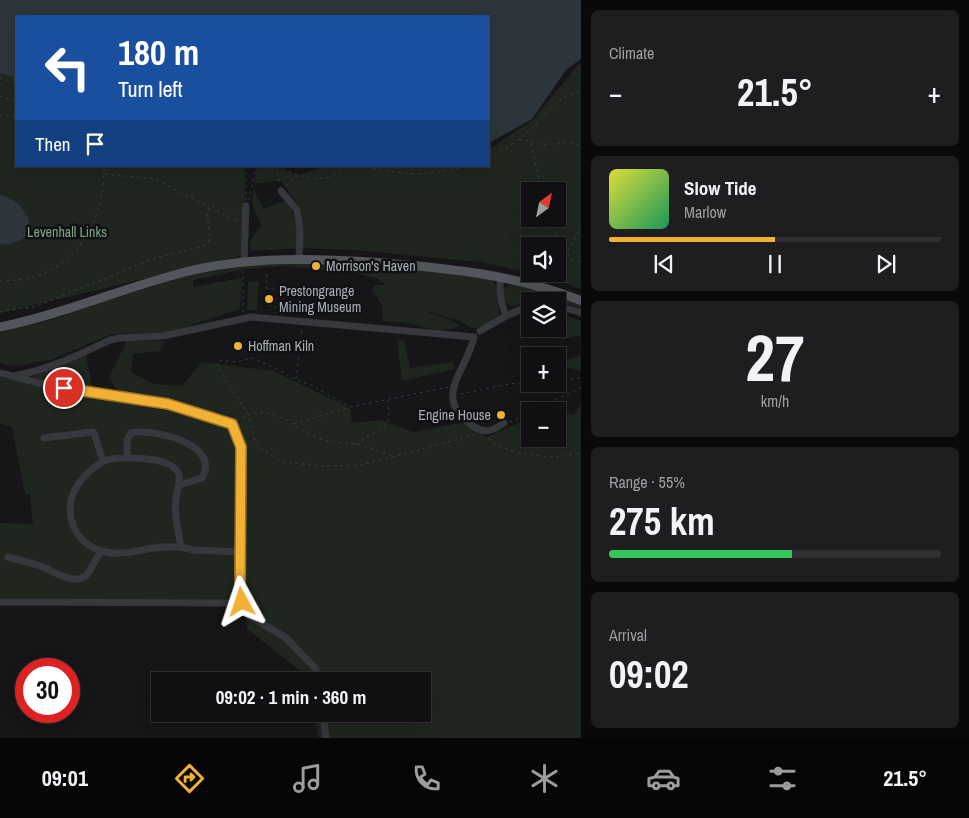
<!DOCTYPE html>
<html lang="en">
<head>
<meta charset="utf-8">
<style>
  :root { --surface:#101012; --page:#1e1e20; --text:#f1f3f6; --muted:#9c9d9f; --line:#303032; --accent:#f2b134 }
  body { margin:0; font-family:"Archivo Narrow",sans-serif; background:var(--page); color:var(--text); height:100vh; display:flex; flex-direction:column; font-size:19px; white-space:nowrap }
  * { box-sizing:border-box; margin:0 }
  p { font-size:16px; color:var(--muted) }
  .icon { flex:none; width:28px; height:28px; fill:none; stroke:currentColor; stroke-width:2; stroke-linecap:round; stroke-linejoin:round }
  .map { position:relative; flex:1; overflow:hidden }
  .drawer { display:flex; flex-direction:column; gap:10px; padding:10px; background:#09090a; width:388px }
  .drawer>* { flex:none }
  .banner { position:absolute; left:15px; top:15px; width:475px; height:152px; border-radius:0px; box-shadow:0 5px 20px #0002,0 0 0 1px var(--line); background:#1a4fa0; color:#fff; overflow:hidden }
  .needle { width:32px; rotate:33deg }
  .buttons { position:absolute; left:521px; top:182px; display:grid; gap:10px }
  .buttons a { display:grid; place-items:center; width:45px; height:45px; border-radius:0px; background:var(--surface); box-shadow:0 5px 20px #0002,0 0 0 1px var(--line); font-size:25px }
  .speed { position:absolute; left:15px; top:658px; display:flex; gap:10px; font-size:25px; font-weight:700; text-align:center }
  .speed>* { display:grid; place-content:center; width:65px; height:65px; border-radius:50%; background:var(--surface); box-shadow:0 5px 20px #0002,0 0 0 1px var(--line); line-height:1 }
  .speed .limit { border:8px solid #d22; background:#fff; color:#111 }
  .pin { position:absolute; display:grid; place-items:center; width:42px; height:42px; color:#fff; margin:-21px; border:2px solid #fff; border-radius:50%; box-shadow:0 1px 5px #0007 }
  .me { position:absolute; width:55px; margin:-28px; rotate:355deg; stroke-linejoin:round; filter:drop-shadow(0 0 4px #0008) }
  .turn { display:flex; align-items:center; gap:18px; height:105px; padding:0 20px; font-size:22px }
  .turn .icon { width:65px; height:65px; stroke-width:2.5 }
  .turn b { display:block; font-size:35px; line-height:42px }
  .then { display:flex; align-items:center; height:48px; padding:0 20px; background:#0003; gap:10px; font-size:19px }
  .big { font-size:38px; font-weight:800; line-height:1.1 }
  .drawer .widget { flex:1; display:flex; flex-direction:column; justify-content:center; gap:8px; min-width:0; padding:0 18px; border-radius:8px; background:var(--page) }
  .drawer .dial { align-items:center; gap:0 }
  .dial b { font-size:65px; line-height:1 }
  .song { display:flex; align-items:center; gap:15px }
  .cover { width:60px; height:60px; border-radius:8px; background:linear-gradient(135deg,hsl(60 70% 55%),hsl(150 70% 35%)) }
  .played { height:5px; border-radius:2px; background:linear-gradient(90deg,var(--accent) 50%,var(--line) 50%) }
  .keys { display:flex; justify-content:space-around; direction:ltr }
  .heat { display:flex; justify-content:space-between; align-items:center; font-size:28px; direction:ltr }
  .charge { height:8px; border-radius:4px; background:linear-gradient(90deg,#34c759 55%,var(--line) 0) }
  .trip { position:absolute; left:151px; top:672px; width:280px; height:50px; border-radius:0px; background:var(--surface); box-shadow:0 5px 20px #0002,0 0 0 1px var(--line); font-weight:800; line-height:50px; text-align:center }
  .menu { display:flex; height:80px; justify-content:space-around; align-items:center; background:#060607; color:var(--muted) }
  .menu .icon { width:35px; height:35px }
  .menu .on { color:var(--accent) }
  .menu b { font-size:22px; color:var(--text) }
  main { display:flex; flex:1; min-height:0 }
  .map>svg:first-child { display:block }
  .green { fill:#1e261f; fill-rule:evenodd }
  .water { fill:#2c353c }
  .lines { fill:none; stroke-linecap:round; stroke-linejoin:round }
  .path { stroke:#3d3f44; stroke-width:1; stroke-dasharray:2.5 4; stroke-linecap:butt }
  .minor { stroke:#37383d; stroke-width:7 }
  .major { stroke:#53555c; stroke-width:9 }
  .route-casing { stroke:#9d7322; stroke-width:12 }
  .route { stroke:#f2b134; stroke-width:9 }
  .poi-dot { fill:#f2b134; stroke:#111113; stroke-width:2 }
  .labels { text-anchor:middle; stroke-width:5; stroke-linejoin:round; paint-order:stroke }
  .park-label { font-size:14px; fill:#7fa381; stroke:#111113 }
  .poi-label { font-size:14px; fill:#a8adb8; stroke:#111113; text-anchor:start }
</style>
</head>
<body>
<main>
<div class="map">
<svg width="582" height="738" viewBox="0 0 582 738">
  <rect width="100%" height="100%" fill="#161618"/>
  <!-- green -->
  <g class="green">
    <path d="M581,63V289L557,280L534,274H558V246H530V273L481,262L355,250L305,248L251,251L250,241L260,227H262L252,204L257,166H270L300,175L325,166H489V149L533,120L577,66ZM281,181L301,209L302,233H297L293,214L286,200L264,209L256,195L254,184ZM530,191H558V219H530Z"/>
    <path d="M0,69L16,75V166H245L244,255L0,313Z"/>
    <path d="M272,263L336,264L439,271L492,280L496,285L499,315L482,327L472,328L460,321L427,311V312L449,319L460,326C447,333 429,329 416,325C406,322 394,322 383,321L382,306L372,289L376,285H386L376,278L355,273L286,266L245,269L193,280V287L242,278L240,309L193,324L190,326L162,333L112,334L50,360L15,366L0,363V333L64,316L63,314L193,274Z"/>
    <path d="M259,281L257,310H247L248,282Z"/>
    <path d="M510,284L544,292L581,305V309C567,304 551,296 535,298C523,300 513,313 504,300L503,290Z"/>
    <path d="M565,315L581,321V335L561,340Z"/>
    <path d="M404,339L410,368L453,362L454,369L402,381L397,340Z"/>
    <path d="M127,341H165L160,351L133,354L131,372L153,384L182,386L201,362L274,371L350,408L352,423L380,420L413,432L460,423L487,437L530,418V439H558V411H545L552,408L574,415L581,404V738H319L314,714H422V681H306L302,672L247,629L244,481L236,528L237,600L0,599V523L33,524L30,494H25L12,427L0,424V377L112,396V401L138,403L179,414L118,392L109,377Z"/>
    <path d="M86,355L92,386L47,383L31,377Z"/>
    <path d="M581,356V371L558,366V361Z"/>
  </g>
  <!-- water -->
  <g class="water">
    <path d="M0,0H581V59L566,70L532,119L489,143V16H16V78L0,73Z"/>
    <path d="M0,195C7,197 15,200 20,206C32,219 35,237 15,242C10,244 6,245 0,244Z"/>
  </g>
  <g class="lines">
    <!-- path -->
    <g class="path">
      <path d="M0,78L16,83"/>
      <path d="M0,96L16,102"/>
      <path d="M0,115L16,117"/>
      <path d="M519,139L544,145L568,142L582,147"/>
      <path d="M531,144L542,191"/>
      <path d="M489,158C503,150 516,142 529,131C546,116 556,95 582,91"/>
      <path d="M237,166H242"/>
      <path d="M244,166L246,171V200"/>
      <path d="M277,166C292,173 312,182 329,177C335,175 341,170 346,166"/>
      <path d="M277,166L279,184"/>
      <path d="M360,166C402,174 423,178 466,166"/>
      <path d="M105,174L155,179L209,207"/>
      <path d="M286,186L298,175"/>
      <path d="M249,200L256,166"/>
      <path d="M551,219L554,229L572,260L582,262"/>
      <path d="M558,268L582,226"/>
      <path d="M267,274L266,288L283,291L282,306L275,307V313"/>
      <path d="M545,279L549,274"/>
      <path d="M0,281C69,282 104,230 104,166"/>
      <path d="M270,304V307H274"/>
      <path d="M0,312L37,306L155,258L200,247L207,244L210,237L207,213L209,207L212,206L222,214L235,220L239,215"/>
      <path d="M243,312V271"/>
      <path d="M296,379L302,329"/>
      <path d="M558,380L582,378"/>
      <path d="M448,387L350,407L311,385L296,380L279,370L252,358L236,362L219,360L217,367L248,414L256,445L282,462L322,466L362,465L474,435"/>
      <path d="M461,394L509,384L530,382"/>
      <path d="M532,411L582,387"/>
      <path d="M236,420C277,397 293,434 328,441C337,443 346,443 355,444C369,447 383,453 396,457"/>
      <path d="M510,422L530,412"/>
      <path d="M294,424L350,407"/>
      <path d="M489,438C499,452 537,456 553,457C563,457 573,454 582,453"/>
      <path d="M356,444L385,426L389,419L388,400"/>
    </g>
    <!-- minor -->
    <g class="minor">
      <path d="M281,191L297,210L300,231L299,259"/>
      <path d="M244,262L246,206"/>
      <path d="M558,306L582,313"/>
      <path d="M506,316L530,305"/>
      <path d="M480,331L506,316C501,303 498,291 501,277"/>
      <path d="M0,373L47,385L168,404L232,424L241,447L240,589L242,603L249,616L285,637L316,669L318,681"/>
      <path d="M14,376C48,370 78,355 110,340L119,338L163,336L251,317L474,337C468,369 430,398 473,426C485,434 493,431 504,423"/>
      <path d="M44,438L92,432L94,433L103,461"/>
      <path d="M127,458V440L131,433C153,428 222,444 202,478L179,485"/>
      <path d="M181,547C174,547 168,547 161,547C142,549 124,556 105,552C73,545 60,509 79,483C84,476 94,467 102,462C111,456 136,458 147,459C157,460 172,463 178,472C182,479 177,490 176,498C174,514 178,531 181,547L193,550L240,552"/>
      <path d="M8,557C20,560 32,563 43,567C54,572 72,584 84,577C90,574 95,558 102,551"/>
      <path d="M0,602L242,603"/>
      <path d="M323,714L326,738"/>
    </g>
    <!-- major -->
    <path class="major" d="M0,327C63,314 123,288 185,272C251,256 318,258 385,263C455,269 516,275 582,301"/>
  </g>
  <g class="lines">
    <defs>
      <path id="route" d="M64,388L168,404L232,424L241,447L240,589L242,602"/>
    </defs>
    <!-- route casing -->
    <use href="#route" class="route-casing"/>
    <!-- route -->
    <use href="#route" class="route"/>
  </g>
  <!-- markers -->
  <g class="poi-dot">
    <circle cx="316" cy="266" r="5"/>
    <circle cx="269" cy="299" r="5"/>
    <circle cx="238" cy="346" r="5"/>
    <circle cx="501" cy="415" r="5"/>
  </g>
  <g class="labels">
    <!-- park labels -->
    <g class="park-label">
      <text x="67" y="237">Levenhall Links</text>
    </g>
    <!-- poi labels -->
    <g class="poi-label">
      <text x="326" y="271">Morrison's Haven</text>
      <text x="279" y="296">Prestongrange<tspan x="279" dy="16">Mining Museum</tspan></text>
      <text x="248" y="351">Hoffman Kiln</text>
      <text x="491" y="420" text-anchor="end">Engine House</text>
    </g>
  </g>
</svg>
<div class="buttons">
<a><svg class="needle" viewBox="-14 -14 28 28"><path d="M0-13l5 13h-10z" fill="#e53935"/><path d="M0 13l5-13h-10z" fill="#9c9d9f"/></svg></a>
<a><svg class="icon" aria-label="sound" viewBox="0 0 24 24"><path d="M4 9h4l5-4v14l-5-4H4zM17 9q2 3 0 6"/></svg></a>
<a><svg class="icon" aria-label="layers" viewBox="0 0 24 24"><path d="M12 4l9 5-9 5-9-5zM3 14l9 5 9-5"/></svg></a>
<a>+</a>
<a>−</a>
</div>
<div class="speed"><div class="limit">30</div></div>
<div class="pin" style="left:64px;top:388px;background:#d93025"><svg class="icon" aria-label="arrive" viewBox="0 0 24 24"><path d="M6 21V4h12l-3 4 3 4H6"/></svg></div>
<svg class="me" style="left:242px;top:602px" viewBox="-20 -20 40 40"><path d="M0-17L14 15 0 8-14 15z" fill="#f2b134" stroke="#fff" stroke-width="4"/></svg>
<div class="trip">09:02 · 1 min · 360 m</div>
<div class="banner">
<div class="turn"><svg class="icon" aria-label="left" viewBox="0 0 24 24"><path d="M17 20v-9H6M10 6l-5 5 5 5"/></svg><div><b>180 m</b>Turn left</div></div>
<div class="then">Then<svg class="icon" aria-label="arrive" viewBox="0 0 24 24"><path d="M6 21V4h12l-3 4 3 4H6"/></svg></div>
</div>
</div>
<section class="drawer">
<div class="widget"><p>Climate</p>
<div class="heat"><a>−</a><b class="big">21.5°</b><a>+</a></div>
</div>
<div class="widget">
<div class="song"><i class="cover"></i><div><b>Slow Tide</b><p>Marlow</p></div></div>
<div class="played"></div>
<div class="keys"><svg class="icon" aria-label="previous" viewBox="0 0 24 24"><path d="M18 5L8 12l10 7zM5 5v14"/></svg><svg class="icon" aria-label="pause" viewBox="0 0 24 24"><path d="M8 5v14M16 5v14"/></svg><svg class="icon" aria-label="next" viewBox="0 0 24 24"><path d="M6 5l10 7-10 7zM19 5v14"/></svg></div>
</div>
<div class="widget dial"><b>27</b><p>km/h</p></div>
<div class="widget"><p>Range · 55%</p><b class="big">275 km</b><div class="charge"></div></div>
<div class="widget"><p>Arrival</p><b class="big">09:02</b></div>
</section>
</main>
<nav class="menu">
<b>09:01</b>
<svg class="icon on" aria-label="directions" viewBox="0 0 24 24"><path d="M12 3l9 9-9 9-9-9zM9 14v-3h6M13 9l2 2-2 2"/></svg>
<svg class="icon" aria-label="music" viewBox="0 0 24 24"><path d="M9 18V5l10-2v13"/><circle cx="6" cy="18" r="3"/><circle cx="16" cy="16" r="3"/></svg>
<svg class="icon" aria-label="phone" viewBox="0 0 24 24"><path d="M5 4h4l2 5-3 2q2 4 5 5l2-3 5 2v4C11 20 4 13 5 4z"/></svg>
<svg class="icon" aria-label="climate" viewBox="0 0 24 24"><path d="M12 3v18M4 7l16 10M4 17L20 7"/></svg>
<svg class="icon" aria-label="car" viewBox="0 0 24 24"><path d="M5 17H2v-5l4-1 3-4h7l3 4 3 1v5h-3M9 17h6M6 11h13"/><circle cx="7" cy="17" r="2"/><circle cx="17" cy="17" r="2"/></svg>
<svg class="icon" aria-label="filters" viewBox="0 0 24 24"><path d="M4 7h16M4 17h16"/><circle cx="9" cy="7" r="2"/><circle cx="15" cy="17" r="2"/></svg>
<b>21.5°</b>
</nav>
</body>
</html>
